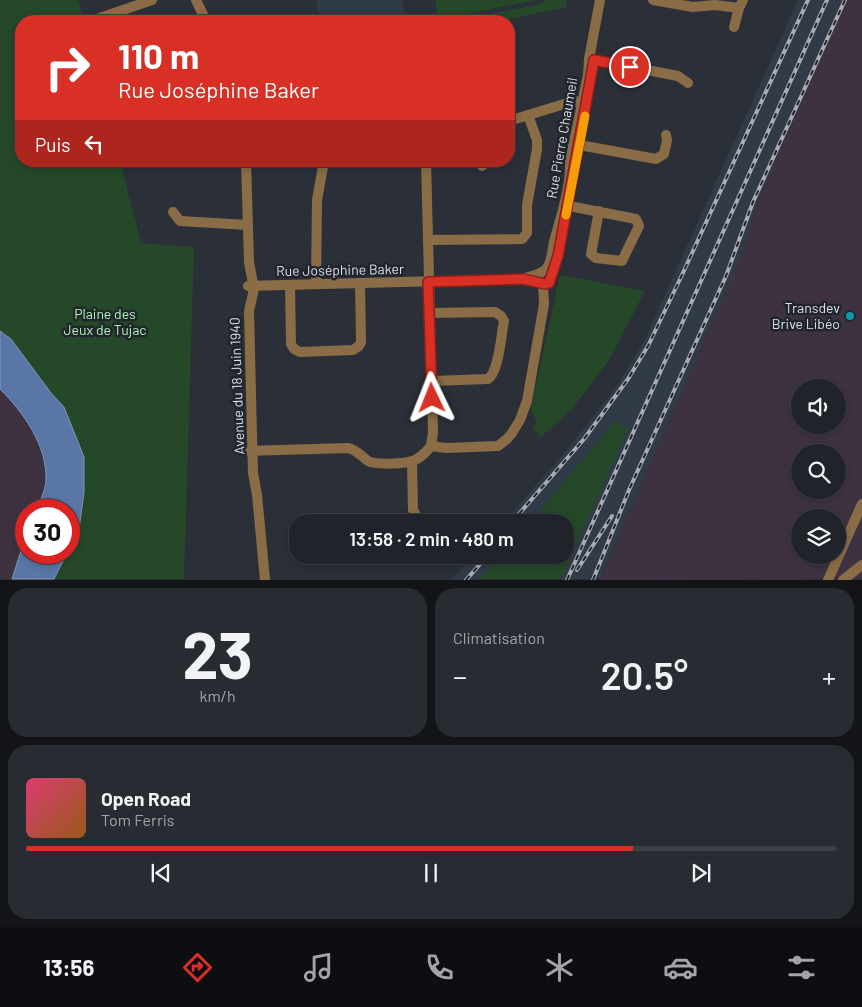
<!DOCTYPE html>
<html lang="fr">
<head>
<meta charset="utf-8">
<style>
  :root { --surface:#20242a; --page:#282c32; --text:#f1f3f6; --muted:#a2a4a8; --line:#3d4147; --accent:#d93025 }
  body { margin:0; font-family:Barlow,sans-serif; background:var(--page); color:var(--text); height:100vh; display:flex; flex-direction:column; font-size:19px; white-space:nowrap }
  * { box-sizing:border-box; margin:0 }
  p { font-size:16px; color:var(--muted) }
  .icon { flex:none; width:28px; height:28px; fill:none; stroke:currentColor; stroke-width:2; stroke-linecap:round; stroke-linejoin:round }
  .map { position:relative; height:580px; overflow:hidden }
  .details { display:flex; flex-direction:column; gap:8px; padding:8px; background:#121417; flex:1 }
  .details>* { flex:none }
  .guide { position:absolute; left:15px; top:15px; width:500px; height:152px; border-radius:20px; box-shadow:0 2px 8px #0003,0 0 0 1px var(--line); background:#d93025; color:#fff; overflow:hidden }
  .controls { position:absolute; left:791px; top:379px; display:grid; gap:10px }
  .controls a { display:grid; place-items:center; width:55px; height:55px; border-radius:50%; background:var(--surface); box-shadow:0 2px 8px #0003,0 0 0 1px var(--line); font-size:25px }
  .speed { position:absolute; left:15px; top:499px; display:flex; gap:10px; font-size:25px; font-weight:700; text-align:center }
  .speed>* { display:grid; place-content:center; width:65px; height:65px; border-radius:50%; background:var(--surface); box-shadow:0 2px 8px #0003,0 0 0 1px var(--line); line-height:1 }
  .speed .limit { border:8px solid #d22; background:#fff; color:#111 }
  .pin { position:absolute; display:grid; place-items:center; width:42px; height:42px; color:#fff; margin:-21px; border:2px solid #fff; border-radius:50%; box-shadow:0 1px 5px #0007 }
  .me { position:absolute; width:55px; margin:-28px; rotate:358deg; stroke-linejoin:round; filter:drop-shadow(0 0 4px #0008) }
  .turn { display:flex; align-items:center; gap:18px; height:105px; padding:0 20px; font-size:22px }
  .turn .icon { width:65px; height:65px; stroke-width:2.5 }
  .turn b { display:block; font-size:35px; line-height:42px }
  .then { display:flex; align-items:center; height:48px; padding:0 20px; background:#0003; gap:10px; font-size:19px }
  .big { font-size:38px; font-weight:600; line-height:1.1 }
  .details .card { flex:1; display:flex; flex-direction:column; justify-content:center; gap:8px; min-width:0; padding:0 18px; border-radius:20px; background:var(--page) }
  .details .dial { align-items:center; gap:0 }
  .dial b { font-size:65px; line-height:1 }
  .song { display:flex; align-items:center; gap:15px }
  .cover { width:60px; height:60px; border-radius:8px; background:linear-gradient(135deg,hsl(340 70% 55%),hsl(30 70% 35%)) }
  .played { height:5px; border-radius:2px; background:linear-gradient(90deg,var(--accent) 75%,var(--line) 75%) }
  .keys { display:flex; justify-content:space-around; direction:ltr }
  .heat { display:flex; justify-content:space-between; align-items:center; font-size:28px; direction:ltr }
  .details .tiles { flex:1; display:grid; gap:8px; grid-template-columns:1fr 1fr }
  .card:last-child { grid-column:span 2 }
  .trip { position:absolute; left:289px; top:514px; width:285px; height:50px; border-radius:20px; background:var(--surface); box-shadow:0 2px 8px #0003,0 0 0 1px var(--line); font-weight:600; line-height:50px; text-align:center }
  .tabs { display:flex; height:80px; justify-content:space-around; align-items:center; background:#0d0e11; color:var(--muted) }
  .tabs .icon { width:35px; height:35px }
  .tabs .selected { color:var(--accent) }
  .tabs b { font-size:22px; color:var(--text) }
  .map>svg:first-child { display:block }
  .built { fill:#313a47 }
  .industrial { fill:#3e3241; fill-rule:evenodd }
  .green { fill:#244828 }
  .water { fill:#5976a7; stroke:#8096b9 }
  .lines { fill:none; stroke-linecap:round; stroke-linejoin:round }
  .minor { stroke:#8a6d47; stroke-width:10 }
  .rail-casing { stroke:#a9acb2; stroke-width:4 }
  .rail { stroke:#21262e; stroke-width:2; stroke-dasharray:5.5; stroke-linecap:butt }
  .route-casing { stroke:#8d1f18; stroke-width:12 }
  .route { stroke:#d93025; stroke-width:9 }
  .slow { stroke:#f59e0b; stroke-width:9 }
  .culture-dot { fill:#0f9aa8; stroke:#21262e; stroke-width:2 }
  .labels { text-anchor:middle; stroke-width:5; stroke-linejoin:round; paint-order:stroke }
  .street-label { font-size:14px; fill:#dcdfe4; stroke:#21262e }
  .poi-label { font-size:14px; fill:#dcdfe4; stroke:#21262e; text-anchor:end }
  .park-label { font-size:14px; fill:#acf4b2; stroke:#21262e }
</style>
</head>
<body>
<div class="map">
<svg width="862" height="580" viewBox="0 0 862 580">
  <rect width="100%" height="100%" fill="#2b3038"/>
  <!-- built -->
  <g class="built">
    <path d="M316,0H402L404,11L413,21H321Z"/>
    <path d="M798,0H847L760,196L741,258L600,579H561L627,429L615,421L531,522H504L564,453L614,390L644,341Z"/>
    <path d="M475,555H502L480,579L451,580Z"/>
  </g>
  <!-- industrial -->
  <g class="industrial">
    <path d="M847,0H862V579L600,580L741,258L760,196ZM800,388H838V425H800ZM800,452H838V490H800ZM800,518H838V555H800Z"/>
    <path d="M0,389L15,405L33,432L43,461L46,480L36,510H26V535L12,579H0Z"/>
  </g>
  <!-- green -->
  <g class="green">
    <path d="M0,0H78L84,21H21V161H120L141,243L194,247L184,579H54L69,552L79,529L84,492V457L64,408L51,393L8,336L0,331Z"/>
    <path d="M435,0H536L438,20Z"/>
    <path d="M546,0H566L567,7L499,21H454L537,5Z"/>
    <path d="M560,275L645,291L609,360L572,409L541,437L533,429L536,422L531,408Z"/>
    <path d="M615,421L628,429L561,579H480L502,555H565V522H531Z"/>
  </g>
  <!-- water -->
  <g class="water">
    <path d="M0,331L11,339L51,393L64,407L84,457V492L79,529L69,550V510H36C40,501 45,491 46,481C47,445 24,413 0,389Z"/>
    <path d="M26,535V552L67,553L54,579H12Z"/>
  </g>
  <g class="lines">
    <!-- minor -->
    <g class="minor">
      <path d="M196,0L206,21"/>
      <path d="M653,0L693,7L715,5L739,8L743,0"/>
      <path d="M91,21L152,0"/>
      <path d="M734,27L739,8"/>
      <path d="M589,59L678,76L688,83"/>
      <path d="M509,121L574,101L587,103"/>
      <path d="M574,144L656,159L664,154L667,140L666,135"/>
      <path d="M246,161L249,262L254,289L249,311L252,436L253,473L257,495L265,580"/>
      <path d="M426,161L433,432L431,446"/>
      <path d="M482,166L488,161"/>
      <path d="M564,205L636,219L639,226L622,261L596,258L591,254L599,211"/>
      <path d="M173,212L180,221L248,225"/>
      <path d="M428,240L522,239L527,233V205L537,149V140L528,115"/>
      <path d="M551,278L558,256"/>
      <path d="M523,279C531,275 540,276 547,268C553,259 552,247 555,238C562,213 571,187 570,161L588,75L589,59L600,0"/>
      <path d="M316,284L317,200L324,161"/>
      <path d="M290,285L291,344L294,349L300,352L353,350L359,346L361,342L360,283"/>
      <path d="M248,286L523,279L528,281"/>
      <path d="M429,313L495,312L501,316L504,321C501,335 499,372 488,379L432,381"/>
      <path d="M249,451L348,448C357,450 361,456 368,461C375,465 404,464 412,461C420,459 426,452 431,446L446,448L498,446L507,439L512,433L520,420L527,401L544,304L543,283"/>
      <path d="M412,462L413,510L419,520"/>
      <path d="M828,580L862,504"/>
      <path d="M843,580L862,565"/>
    </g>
    <defs>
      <g id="rail">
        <path d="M512,522L584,439L628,379L648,346L682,275L808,0"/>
        <path d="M577,570L612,516"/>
        <path d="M466,580L488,555"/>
        <path d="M567,580L827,0"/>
        <path d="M593,580L629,490L726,276L753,202L845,0"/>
      </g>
    </defs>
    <!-- rail casing -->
    <use href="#rail" class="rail-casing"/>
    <!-- rail -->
    <use href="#rail" class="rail"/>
  </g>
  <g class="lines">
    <defs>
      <path id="route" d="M432,398L428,282L523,279L545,284L549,283L558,256L594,60L630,67"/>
    </defs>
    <!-- route casing -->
    <use href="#route" class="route-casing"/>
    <!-- route -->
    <use href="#route" class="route"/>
    <!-- slow -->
    <path class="slow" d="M566,215L585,116"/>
  </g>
  <!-- markers -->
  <circle class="culture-dot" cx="850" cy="316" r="5"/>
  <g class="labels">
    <!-- street labels -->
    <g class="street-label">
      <text transform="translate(562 138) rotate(-80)" y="5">Rue Pierre Chaumeil</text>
      <text transform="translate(340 270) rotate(-1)" y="5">Rue Joséphine Baker</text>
      <text transform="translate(237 386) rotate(-92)" y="5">Avenue du 18 Juin 1940</text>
    </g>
    <!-- poi labels -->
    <g class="poi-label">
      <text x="840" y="313">Transdev<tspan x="840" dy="16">Brive Libéo</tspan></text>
    </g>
    <!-- park labels -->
    <g class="park-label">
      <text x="105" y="319">Plaine des<tspan x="105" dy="16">Jeux de Tujac</tspan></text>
    </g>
  </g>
</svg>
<div class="controls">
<a><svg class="icon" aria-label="sound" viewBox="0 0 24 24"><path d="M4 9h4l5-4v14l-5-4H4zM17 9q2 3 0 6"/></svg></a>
<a><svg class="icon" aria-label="search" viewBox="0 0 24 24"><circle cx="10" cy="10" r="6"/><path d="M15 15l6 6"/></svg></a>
<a><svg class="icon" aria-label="layers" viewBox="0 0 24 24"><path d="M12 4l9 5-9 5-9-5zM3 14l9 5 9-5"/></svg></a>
</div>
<div class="speed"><div class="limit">30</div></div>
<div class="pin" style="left:630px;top:67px;background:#d93025"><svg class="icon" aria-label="arrive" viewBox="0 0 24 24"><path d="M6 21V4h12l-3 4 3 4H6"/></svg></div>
<svg class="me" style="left:432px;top:398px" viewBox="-20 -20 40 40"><path d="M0-17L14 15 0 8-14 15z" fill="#d93025" stroke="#fff" stroke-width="4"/></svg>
<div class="trip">13:58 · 2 min · 480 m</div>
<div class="guide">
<div class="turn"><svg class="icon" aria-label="right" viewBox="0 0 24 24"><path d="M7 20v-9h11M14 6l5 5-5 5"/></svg><div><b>110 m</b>Rue Joséphine Baker</div></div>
<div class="then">Puis<svg class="icon" aria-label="left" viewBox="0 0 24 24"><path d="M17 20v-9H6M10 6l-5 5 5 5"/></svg></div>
</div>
</div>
<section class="details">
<div class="tiles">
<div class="card dial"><b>23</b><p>km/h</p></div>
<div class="card"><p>Climatisation</p>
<div class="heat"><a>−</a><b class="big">20.5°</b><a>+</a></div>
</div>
<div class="card">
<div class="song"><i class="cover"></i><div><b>Open Road</b><p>Tom Ferris</p></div></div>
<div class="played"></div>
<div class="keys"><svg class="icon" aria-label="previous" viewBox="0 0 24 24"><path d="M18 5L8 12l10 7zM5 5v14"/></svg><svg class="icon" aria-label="pause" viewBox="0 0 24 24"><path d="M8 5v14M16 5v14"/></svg><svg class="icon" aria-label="next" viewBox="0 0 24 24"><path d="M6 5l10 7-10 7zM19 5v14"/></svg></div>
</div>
</div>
</section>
<nav class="tabs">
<b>13:56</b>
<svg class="icon selected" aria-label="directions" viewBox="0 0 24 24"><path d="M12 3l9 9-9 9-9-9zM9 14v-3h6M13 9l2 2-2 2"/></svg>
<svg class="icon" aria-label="music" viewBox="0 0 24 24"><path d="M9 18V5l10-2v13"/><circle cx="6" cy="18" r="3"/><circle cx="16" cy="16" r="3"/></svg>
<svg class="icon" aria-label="phone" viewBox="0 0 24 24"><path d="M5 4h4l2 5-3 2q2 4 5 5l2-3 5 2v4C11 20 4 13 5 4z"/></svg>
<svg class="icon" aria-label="climate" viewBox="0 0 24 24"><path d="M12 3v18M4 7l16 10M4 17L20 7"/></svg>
<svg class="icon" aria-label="car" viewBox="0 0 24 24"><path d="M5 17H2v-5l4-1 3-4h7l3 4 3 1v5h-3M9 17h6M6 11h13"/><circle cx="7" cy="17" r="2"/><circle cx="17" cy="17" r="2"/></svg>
<svg class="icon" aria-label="filters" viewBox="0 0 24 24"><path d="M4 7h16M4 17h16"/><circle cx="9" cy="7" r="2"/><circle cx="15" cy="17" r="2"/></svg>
</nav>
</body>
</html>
